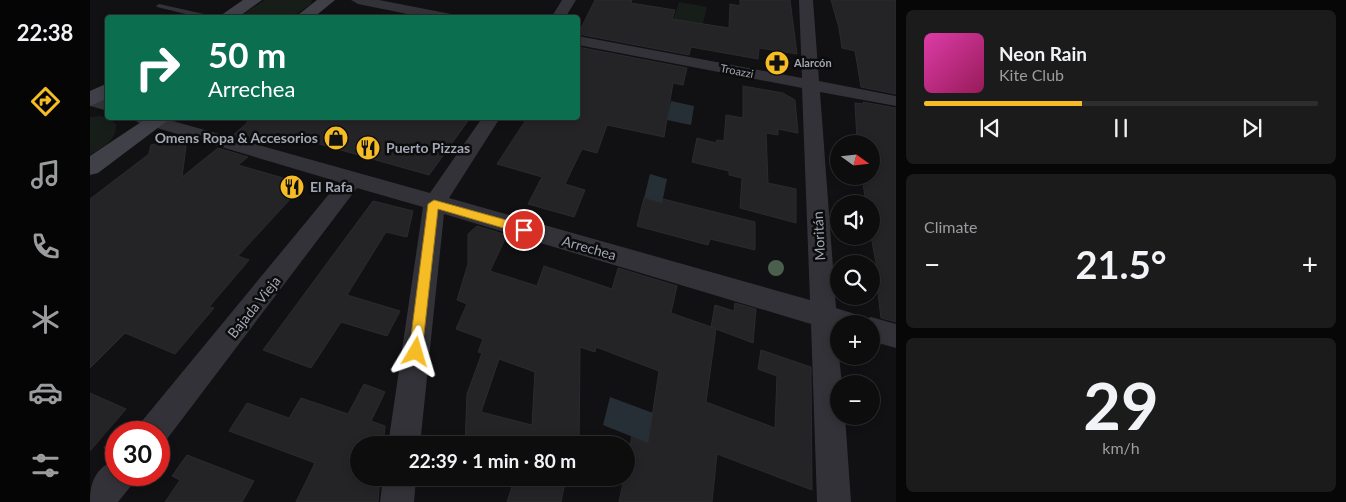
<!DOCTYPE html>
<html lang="en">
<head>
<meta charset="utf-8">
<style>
  :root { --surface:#0d0d0e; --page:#1b1b1c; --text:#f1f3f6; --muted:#9a9c9e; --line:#2d2d2e; --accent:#f5bc26 }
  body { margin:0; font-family:Lato,sans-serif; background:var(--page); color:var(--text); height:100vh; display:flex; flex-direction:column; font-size:19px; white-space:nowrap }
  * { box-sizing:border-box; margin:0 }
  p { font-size:16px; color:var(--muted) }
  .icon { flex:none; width:28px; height:28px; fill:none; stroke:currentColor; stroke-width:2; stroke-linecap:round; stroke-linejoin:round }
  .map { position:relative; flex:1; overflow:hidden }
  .panel { display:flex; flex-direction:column; gap:10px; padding:10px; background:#070708; width:450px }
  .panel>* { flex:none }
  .guide { position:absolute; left:15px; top:15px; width:475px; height:105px; border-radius:5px; box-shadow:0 2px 8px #0003,0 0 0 1px var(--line); background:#0b6e4f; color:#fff; overflow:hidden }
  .needle { width:32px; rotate:105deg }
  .controls { position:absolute; left:740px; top:135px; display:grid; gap:10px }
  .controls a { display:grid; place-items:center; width:50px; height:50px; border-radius:50%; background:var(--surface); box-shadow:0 2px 8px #0003,0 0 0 1px var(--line); font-size:25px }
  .speed { position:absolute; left:15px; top:421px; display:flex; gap:10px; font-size:25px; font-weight:700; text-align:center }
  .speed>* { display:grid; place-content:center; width:65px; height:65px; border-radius:50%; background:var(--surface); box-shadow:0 2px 8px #0003,0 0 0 1px var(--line); line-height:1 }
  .speed .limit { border:8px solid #d22; background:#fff; color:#111 }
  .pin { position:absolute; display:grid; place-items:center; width:42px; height:42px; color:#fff; margin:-21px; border:2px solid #fff; border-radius:50%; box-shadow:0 1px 5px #0007 }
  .me { position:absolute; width:55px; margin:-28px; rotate:7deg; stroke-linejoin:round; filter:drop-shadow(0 0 4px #0008) }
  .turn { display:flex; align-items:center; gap:18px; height:105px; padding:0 20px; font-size:22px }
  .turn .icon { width:65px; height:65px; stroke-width:2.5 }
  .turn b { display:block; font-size:35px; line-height:42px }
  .big { font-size:38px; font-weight:700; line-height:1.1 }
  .panel .widget { flex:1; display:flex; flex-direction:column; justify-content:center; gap:8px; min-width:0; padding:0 18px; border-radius:8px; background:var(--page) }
  .panel .dial { align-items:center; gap:0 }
  .dial b { font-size:65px; line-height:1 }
  .song { display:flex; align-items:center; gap:15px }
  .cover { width:60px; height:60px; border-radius:8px; background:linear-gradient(135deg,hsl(320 70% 55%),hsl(330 70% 35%)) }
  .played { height:5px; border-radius:2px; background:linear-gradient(90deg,var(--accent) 40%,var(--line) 40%) }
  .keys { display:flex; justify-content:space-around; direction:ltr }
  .heat { display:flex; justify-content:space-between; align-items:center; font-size:28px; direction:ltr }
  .trip { position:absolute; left:260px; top:436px; width:285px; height:50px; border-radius:25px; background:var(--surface); box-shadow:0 2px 8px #0003,0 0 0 1px var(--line); font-weight:700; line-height:50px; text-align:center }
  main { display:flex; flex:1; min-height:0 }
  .menu { display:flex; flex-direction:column; width:90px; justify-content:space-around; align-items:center; background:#050506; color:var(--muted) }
  .menu .icon { width:35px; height:35px }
  .menu .on { color:var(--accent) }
  .menu b { font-size:22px; color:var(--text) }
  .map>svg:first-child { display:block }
  .green { fill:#171d18 }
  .water { fill:#272f36 }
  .building { fill:#242427; stroke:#2b2b2f; fill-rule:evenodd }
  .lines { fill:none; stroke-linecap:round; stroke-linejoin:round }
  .path { stroke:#38393f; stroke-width:4; stroke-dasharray:3 5; stroke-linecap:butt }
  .service { fill:#323238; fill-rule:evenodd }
  .minor { fill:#323238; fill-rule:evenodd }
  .secondary { fill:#404148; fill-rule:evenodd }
  .tree { fill:#4a5f4d }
  .route { fill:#f5bc26; stroke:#9f7a19 }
  .labels { text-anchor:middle; stroke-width:5; stroke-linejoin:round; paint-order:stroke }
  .far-poi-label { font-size:11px; font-weight:bold; fill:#a2a6b4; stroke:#0c0c0d; text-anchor:start }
  .far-street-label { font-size:11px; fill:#a2a6b4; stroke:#0c0c0d }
  .poi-label { font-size:14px; font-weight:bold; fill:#a2a6b4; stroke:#0c0c0d; text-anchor:start }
  .street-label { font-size:14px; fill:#a2a6b4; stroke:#0c0c0d }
</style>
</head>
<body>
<main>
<nav class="menu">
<b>22:38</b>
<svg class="icon on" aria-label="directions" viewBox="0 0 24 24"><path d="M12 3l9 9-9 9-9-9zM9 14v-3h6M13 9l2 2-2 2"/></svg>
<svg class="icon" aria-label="music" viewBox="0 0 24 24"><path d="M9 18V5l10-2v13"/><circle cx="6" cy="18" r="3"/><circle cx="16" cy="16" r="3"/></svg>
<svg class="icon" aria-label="phone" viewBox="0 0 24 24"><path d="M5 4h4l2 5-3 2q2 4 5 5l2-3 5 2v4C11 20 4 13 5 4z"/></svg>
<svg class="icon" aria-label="climate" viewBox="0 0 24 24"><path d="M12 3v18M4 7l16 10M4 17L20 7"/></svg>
<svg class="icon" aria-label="car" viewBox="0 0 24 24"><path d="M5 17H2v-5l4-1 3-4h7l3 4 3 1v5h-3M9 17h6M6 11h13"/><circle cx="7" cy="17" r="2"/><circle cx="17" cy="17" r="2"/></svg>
<svg class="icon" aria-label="filters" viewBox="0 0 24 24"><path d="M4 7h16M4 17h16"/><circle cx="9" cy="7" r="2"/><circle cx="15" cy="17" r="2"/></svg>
</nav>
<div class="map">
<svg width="806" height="502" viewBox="0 0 806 502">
  <rect width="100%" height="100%" fill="#111113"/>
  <!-- green -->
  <g class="green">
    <path d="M175,0H222L221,4L202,17L147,18Z"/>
    <path d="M589,2L617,7L607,47L576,41Z"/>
    <path d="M10,116L20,119L26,124C27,141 12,147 0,155V117Z"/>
  </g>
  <!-- water -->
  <g class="water">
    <path d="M581,101L604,106L601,125L577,120Z"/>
    <path d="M560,174L577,179L572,203L554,198Z"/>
    <path d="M520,397L563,413L558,443L513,425Z"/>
  </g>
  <!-- building -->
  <g class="building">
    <path d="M505,0H542L541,3L585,10L582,19L639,28L640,4L650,6V0H700L707,54L669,48L668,59L601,47L599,55L488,34Z"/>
    <path d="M741,0H806V94L771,87L765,51L752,48L749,28Z"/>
    <path d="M488,47L597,68L593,85L583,83L574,137L517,125L507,153L492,149L475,184L495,190L484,217L438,204L452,177L407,164L437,118H488Z"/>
    <path d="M653,86L693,93L705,100L708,133L688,129V135L676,133L678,183L706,189V223L650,208L652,178L639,175V171L602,162L607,138L626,143L627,140L634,141L636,115L653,118Z"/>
    <path d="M773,102L806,108V322L791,318L785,268L787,269L781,236V204H776L772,176H781V144H768L767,140L765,103L774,104Z"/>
    <path d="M158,118H380L339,175L187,132L173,144L142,136L157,123Z"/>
    <path d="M90,137L97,139L92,177L128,148L158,157L148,165L214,184L148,256L159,260L119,307L124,308L85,354L35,333L0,368V199L59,154L61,145Z"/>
    <path d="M554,198L572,203L573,199L665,222V250L620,239L618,245L547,226Z"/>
    <path d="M283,201L323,211L317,237L296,232L257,295L310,311L297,336L251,322L221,368L173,350Z"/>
    <path d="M387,226L417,235L400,271L447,286L454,266L522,289L528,268L587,286L581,313L624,328L621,327L625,305L644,311L645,303L666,309L663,343L626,329L616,402L685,428L687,376L668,369L671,350L721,367L722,490L627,454L622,502H529L534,478H536V464L542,436L558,443L569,371L506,347L505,352L490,347L489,445H375L377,394L392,353L388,352L393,339L366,329L377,304L367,300L378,264V234ZM409,359L445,372L442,425L391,412Z"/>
    <path d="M274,384L295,392L281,421L295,426L293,445H269V478H290L288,502H206L225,463L139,431L157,403L199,418L211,398L258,414Z"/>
    <path d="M0,393L36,409L0,451Z"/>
    <path d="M97,455L164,481L152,502H75L90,480L82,476Z"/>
    <path d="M425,478H476L471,502H417Z"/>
  </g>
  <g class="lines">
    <!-- path -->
    <g class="path">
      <path d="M29,432L36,424"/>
      <path d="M15,449L26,436"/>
      <path d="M69,465L76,456"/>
    </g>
    <!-- service -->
    <path class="service" d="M69,4L123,16L126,18H112L67,7L66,6Z"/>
    <!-- minor -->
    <g class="minor">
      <path d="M261,0H289L361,14L368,18H337L268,4Z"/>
      <path d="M472,0H486L475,18H461Z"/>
      <path d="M709,0H723L729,81L806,96V106L730,92L746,308L771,316L773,320L781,317L806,324V348L781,341V324H749V356L752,384H749V416H755L761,502H727L721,324L354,214L330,445H298L333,207L267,188L74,443L69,445V432H48L52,421L249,182L47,122L44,118H72L340,193L392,118H410L359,198L720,300L712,88L488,45V36L712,78Z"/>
      <path d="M0,96L18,100V111L0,106Z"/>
      <path d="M26,459V475H45L40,487L28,502H0C0,481 6,468 26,459Z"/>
      <path d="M293,478H326L324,502H290Z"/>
    </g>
    <!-- secondary -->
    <g class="secondary">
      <path d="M153,0H172L147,18H127Z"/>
      <path d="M227,0H245L223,18H204Z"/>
      <path d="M18,83V98L0,106V91Z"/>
      <path d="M57,118H81L8,173L0,175V156Z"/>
    </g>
  </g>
  <!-- trees -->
  <circle class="tree" cx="686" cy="268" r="8"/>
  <!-- route -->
  <path class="route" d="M344,200L434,225L440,230L434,234L348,209L332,352L330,357L326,358L321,357L319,352L338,204Z"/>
  <!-- icons -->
  <defs>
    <symbol id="pharmacy-disc" viewBox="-11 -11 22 22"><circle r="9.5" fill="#f5bc26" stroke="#0c0c0d"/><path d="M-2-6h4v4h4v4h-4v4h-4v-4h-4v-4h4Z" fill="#111"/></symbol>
    <symbol id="shop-disc" viewBox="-11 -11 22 22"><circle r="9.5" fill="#f5bc26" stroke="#0c0c0d"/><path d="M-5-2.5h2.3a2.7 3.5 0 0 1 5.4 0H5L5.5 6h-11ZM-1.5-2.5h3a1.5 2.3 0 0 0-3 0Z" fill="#111"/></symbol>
    <symbol id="restaurant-disc" viewBox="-11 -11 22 22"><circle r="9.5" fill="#f5bc26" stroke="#0c0c0d"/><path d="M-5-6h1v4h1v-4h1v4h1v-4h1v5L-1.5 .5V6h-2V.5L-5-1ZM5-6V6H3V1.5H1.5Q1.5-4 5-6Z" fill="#111"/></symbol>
  </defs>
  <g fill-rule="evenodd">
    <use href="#pharmacy-disc" x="673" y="49" width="28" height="28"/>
    <use href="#shop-disc" x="232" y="124" width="28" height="28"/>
    <use href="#restaurant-disc" x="264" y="134" width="28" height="28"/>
    <use href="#restaurant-disc" x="188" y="173" width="28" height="28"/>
  </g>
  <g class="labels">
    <!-- far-poi labels -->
    <g class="far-poi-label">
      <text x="704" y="67">Alarcón</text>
    </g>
    <!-- far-street labels -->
    <g class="far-street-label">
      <text transform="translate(647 71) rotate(11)" y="4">Troazzi</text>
    </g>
    <!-- poi labels -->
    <g class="poi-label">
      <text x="228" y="143" text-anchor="end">Omens Ropa &amp; Accesorios</text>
      <text x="296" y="153">Puerto Pizzas</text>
      <text x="220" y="192">El Rafa</text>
    </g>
    <!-- street labels -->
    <g class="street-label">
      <text transform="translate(729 236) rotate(-93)" y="5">Moritán</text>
      <text transform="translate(499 248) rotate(16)" y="5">Arrechea</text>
      <text transform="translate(164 307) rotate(-51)" y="5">Bajada Vieja</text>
    </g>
  </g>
</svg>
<div class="controls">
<a><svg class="needle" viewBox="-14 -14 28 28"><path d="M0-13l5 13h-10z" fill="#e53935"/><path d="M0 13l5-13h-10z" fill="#9a9c9e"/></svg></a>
<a><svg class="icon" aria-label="sound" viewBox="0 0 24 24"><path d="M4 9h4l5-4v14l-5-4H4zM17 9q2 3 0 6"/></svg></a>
<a><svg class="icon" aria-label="search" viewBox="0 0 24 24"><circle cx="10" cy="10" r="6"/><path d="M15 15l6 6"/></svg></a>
<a>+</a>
<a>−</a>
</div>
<div class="speed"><div class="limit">30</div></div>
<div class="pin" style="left:434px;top:230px;background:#d93025"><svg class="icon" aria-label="arrive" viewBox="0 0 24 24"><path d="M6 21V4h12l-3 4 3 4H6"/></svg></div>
<svg class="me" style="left:326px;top:352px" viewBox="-20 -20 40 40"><path d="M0-17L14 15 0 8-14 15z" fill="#f5bc26" stroke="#fff" stroke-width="4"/></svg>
<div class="trip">22:39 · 1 min · 80 m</div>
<div class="guide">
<div class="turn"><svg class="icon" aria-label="right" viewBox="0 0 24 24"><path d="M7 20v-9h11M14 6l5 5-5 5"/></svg><div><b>50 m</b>Arrechea</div></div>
</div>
</div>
<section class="panel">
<div class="widget">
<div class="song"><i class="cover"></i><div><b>Neon Rain</b><p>Kite Club</p></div></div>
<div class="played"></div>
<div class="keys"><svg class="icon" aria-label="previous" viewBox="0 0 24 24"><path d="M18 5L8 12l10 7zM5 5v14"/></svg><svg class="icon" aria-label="pause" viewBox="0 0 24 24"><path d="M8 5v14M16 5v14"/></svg><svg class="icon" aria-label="next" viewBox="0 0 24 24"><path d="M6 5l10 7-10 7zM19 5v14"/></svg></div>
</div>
<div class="widget"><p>Climate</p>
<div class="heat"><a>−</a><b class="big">21.5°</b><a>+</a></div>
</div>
<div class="widget dial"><b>29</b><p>km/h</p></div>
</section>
</main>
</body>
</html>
